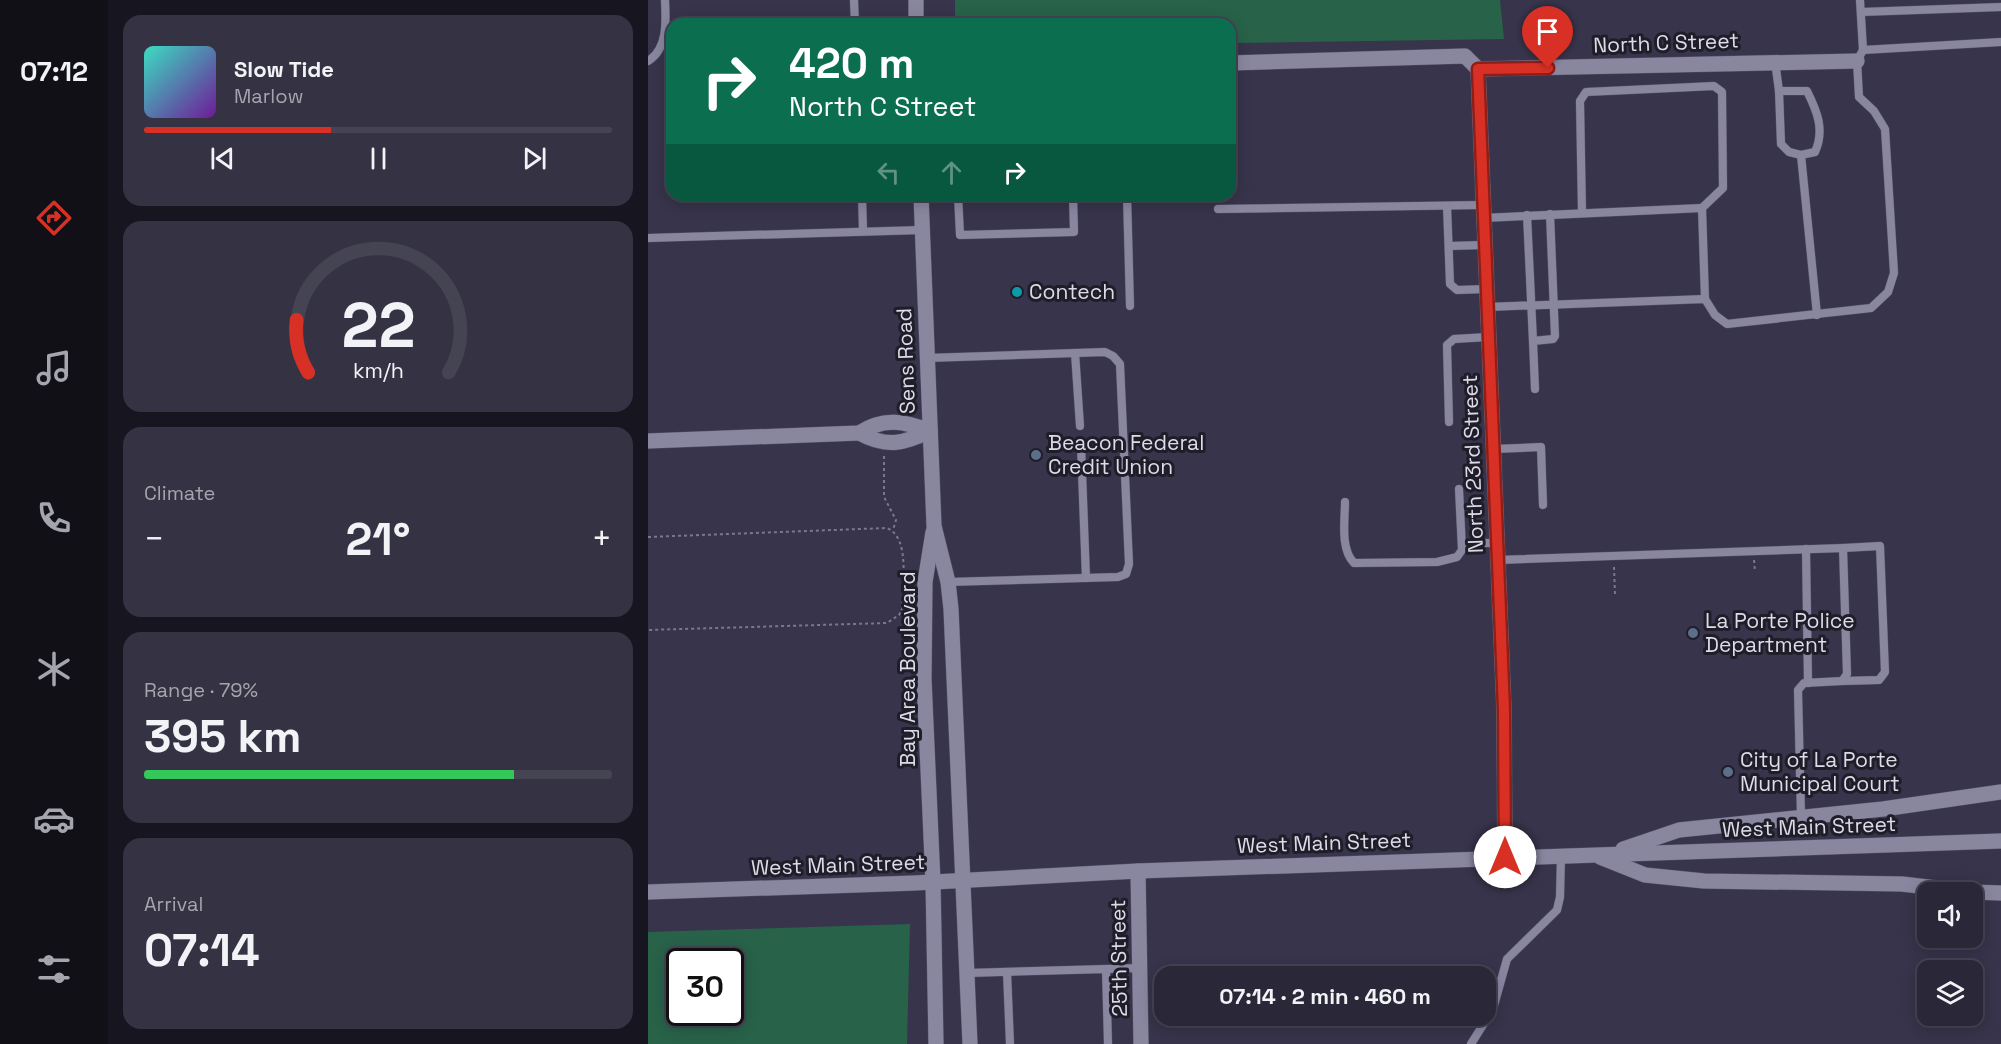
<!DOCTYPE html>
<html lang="en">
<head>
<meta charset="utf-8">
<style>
  :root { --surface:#292738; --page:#353343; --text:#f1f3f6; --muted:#a5a5ae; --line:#454453; --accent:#d93025 }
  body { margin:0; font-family:"Space Grotesk",sans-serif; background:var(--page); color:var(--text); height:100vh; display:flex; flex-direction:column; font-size:22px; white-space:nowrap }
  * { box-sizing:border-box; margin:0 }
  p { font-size:20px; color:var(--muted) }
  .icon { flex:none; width:33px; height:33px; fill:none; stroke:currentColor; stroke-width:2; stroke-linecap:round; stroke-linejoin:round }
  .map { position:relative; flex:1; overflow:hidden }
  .details { display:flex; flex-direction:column; gap:15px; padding:15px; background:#17151f; width:540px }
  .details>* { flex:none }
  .guide { position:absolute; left:18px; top:18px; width:570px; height:183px; border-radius:18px; box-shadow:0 3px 15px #0003,0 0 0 2px var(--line); background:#0b6e4f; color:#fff; overflow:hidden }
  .fabs { position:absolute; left:1269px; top:882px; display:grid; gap:12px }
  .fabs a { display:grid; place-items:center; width:66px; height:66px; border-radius:12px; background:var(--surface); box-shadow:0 3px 15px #0003,0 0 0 2px var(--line); font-size:30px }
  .speed { position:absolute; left:18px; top:948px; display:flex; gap:12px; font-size:30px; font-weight:700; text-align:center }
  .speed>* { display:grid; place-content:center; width:78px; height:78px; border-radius:50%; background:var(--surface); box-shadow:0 3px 15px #0003,0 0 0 2px var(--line); line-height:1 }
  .speed .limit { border:3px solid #111; border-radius:9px; background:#fff; color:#111 }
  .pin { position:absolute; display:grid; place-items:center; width:51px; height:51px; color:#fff; margin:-62px -26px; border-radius:50% 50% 50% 0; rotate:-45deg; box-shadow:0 0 6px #0007 }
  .pin .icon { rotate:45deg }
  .me { position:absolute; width:66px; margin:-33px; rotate:0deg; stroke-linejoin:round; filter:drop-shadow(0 0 4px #0008) }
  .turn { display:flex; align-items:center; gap:21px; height:126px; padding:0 24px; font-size:27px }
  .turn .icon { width:78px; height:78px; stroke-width:2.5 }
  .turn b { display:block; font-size:42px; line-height:51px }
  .lanes { display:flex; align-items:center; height:57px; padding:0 24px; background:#0003; justify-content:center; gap:30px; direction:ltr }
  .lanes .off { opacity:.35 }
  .big { font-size:45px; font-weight:700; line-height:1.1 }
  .details .tile { flex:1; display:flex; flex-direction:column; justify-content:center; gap:9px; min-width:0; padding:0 21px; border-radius:18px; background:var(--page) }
  .details .dial { align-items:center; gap:0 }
  .dial svg { height:156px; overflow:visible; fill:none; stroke:var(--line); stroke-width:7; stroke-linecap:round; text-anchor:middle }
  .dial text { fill:var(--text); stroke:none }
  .song { display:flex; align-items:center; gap:18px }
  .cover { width:72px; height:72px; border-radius:9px; background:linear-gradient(135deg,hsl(170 70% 55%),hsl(280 70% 35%)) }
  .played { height:6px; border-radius:3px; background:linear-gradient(90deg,var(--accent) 40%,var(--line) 40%) }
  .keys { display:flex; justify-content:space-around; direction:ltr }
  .heat { display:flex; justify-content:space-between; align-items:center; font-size:33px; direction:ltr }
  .charge { height:9px; border-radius:4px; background:linear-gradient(90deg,#34c759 79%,var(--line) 0) }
  .trip { position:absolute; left:506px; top:966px; width:342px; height:60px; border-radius:18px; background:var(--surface); box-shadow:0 3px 15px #0003,0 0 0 2px var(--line); font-weight:700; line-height:60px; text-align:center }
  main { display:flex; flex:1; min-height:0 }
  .tabs { display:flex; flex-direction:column; width:108px; justify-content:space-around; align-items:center; background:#101016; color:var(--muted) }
  .tabs .icon { width:42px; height:42px }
  .tabs .on { color:var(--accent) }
  .tabs b { font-size:27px; color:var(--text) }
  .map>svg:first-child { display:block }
  .green { fill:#286249; fill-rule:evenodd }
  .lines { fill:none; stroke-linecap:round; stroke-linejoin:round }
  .service-casing { stroke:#545165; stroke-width:9 }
  .minor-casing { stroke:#545165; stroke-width:16 }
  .secondary-casing { stroke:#545165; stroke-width:16 }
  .path { stroke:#7b788c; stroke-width:2; stroke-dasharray:3 3; stroke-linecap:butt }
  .service { stroke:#8986a0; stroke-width:8 }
  .minor { stroke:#8986a0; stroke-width:15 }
  .secondary { stroke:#8986a0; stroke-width:15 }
  .route-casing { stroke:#8d1f18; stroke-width:15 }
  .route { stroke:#d93025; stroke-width:10 }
  .culture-dot { fill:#0f9aa8; stroke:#1f1e28; stroke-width:2 }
  .service-dot { fill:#5c6f8a; stroke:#1f1e28; stroke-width:2 }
  .labels { text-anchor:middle; stroke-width:6; stroke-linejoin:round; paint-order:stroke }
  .street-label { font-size:21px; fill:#dddbea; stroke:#1f1e28 }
  .poi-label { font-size:21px; fill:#dddbea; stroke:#1f1e28; text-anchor:start }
</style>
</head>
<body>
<main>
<nav class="tabs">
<b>07:12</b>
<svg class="icon on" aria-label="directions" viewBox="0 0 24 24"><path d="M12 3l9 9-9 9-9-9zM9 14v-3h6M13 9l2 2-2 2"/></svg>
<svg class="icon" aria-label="music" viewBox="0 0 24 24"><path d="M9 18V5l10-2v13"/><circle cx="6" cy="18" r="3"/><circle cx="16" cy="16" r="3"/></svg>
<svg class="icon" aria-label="phone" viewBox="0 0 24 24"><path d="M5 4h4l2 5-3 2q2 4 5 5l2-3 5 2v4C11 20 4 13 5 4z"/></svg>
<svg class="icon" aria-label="climate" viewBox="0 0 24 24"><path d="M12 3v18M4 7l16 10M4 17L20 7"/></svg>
<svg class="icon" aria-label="car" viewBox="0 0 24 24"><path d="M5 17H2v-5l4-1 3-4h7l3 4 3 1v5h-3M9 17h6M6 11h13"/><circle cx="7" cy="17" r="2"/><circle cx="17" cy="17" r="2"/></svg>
<svg class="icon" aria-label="filters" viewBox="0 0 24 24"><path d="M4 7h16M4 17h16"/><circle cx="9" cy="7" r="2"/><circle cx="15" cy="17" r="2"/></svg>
</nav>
<section class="details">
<div class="tile">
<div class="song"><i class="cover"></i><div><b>Slow Tide</b><p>Marlow</p></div></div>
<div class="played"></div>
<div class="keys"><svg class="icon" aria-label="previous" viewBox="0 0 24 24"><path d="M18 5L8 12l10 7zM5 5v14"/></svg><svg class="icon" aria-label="pause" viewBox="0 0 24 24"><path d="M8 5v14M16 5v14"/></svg><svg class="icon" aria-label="next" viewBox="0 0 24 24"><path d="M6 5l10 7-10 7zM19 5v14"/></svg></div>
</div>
<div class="tile dial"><svg viewBox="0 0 100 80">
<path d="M14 69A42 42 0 1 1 86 69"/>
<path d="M14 69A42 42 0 0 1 8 42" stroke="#d93025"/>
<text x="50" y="56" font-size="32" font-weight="700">22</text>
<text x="50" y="72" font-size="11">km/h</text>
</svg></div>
<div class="tile"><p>Climate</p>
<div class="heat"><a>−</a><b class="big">21°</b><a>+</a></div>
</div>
<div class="tile"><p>Range · 79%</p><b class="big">395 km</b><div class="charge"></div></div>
<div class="tile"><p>Arrival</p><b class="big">07:14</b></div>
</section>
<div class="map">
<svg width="1353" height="1044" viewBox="0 0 1353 1044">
  <rect width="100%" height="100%" fill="#37344b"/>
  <!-- green -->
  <g class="green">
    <path d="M307,0H852L856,39L582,43V24H307Z"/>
    <path d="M262,924L259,1044H0V932ZM32,962H82V1012H32Z"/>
  </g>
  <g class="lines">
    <defs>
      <g id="service">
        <path d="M206,0L207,24"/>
        <path d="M1213,12L1353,7"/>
        <path d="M1215,50L1353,42"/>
        <path d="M0,61C20,49 18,21 17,0"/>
        <path d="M1127,61L1131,91H1159C1169,111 1177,130 1167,152L1153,155L1169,315"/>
        <path d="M1131,91L1133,144L1141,152L1153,155"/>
        <path d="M214,195L215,231"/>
        <path d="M310,195L312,235L426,232L425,195"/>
        <path d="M479,195L482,306"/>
        <path d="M799,206L802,284L809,290L838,289"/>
        <path d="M570,209L834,205"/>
        <path d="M934,213L932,101L938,92L1066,86L1074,92L1075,188L1054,208"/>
        <path d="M879,215L885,341"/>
        <path d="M835,218L1054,208L1057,299"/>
        <path d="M0,238L274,230"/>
        <path d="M801,246L836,245"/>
        <path d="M839,307L1057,299L1067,315L1079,324L1223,308L1240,292L1246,273L1237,129L1226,111L1211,97L1209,61L1215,50L1212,0"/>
        <path d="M427,353L432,426"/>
        <path d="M279,358L457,352L465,356L472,364L481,564L478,574L470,577L300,582"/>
        <path d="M887,389L885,341L905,339L907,336L902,214"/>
        <path d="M801,422L799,345L806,339L840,337"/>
        <path d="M433,445L438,578"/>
        <path d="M846,449L893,447L895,505"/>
        <path d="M697,502C697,520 692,549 706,563L789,562L809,557L814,550L811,489"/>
        <path d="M815,543H850"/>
        <path d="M1158,549L1160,683"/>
        <path d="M850,560L1195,548L1199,674L1194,681L1156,683L1150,690L1153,816"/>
        <path d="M1194,681L1231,680L1237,672L1232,546L1195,548"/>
        <path d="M458,969L492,968"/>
        <path d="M359,972L362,1044"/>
        <path d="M319,973L458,969L460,1044"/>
        <path d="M823,1044L845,1009L859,959L909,910L912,897L913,856"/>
      </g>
      <g id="minor">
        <path d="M582,63L817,56L830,69L1209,61"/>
        <path d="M830,69L856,710L857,857"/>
        <path d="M211,433C239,448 255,444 282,431"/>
        <path d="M0,441L211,433C236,417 256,421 282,431"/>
        <path d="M490,871L493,1044"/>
      </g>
      <g id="secondary">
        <path d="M268,0V24"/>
        <path d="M273,195L286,526L300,582L303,609L322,1044"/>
        <path d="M285,532L277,582L276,679L285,882L288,1044"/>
        <path d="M975,849L1031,830L1235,809L1353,792"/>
        <path d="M952,857L997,875L1056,881L1254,884L1322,892L1353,893"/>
        <path d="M0,892L267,883L490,871L1353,841"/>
      </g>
    </defs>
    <!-- service casing -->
    <use href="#service" class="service-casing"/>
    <!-- minor casing -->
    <use href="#minor" class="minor-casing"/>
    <!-- secondary casing -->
    <use href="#secondary" class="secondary-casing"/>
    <!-- path -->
    <g class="path">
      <path d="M236,456V497L248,520L245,530"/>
      <path d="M0,537L239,528C263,538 254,586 254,609L251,615L239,623L0,630"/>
      <path d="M1106,560L1107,571"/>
      <path d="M966,567L967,594"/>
    </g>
    <!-- service -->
    <use href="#service" class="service"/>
    <!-- minor -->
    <use href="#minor" class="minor"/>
    <!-- secondary -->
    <use href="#secondary" class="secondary"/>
  </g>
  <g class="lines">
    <defs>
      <path id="route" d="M857,857L856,710L830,69L900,68"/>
    </defs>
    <!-- route casing -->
    <use href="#route" class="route-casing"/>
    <!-- route -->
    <use href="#route" class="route"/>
  </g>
  <!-- markers -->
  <circle class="culture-dot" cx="369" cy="292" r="6"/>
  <g class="service-dot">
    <circle cx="388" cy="455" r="6"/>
    <circle cx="1045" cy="633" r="6"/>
    <circle cx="1080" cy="772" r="6"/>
  </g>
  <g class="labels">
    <!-- street labels -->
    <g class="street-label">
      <text transform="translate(1018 43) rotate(-2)" y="7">North C Street</text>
      <text transform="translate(258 361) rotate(-92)" y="7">Sens Road</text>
      <text transform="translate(825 464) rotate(-92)" y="7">North 23rd Street</text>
      <text transform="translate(260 669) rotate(-90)" y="7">Bay Area Boulevard</text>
      <text transform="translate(1161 827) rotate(-2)" y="7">West Main Street</text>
      <text transform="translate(676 843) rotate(-2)" y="7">West Main Street</text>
      <text transform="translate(190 865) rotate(-2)" y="7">West Main Street</text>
      <text transform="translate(471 958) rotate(-91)" y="7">25th Street</text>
    </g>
    <!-- poi labels -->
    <g class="poi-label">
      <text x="381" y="299">Contech</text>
      <text x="400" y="450">Beacon Federal<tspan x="400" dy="24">Credit Union</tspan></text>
      <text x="1057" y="628">La Porte Police<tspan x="1057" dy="24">Department</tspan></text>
      <text x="1092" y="767">City of La Porte<tspan x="1092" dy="24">Municipal Court</tspan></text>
    </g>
  </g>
</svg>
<div class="fabs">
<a><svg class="icon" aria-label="sound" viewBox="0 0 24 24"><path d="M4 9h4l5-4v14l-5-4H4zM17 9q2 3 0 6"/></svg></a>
<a><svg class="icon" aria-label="layers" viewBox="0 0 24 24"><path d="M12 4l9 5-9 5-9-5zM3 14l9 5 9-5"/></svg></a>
</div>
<div class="speed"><div class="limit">30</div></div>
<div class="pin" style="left:900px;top:68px;background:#d93025"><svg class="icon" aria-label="arrive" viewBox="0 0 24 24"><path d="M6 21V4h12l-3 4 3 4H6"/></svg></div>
<svg class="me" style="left:857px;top:857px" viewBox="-20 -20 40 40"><circle r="19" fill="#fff"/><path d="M0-13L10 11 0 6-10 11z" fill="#d93025"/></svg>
<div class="trip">07:14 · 2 min · 460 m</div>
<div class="guide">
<div class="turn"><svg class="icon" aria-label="right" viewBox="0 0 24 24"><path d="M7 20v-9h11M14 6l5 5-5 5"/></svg><div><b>420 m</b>North C Street</div></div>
<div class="lanes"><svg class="icon off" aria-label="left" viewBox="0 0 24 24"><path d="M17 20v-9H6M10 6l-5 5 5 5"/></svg><svg class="icon off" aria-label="ahead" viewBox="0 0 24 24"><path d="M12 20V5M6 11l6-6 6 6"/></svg><svg class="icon" aria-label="right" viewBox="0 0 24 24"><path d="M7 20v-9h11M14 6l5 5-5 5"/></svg></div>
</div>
</div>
</main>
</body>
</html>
